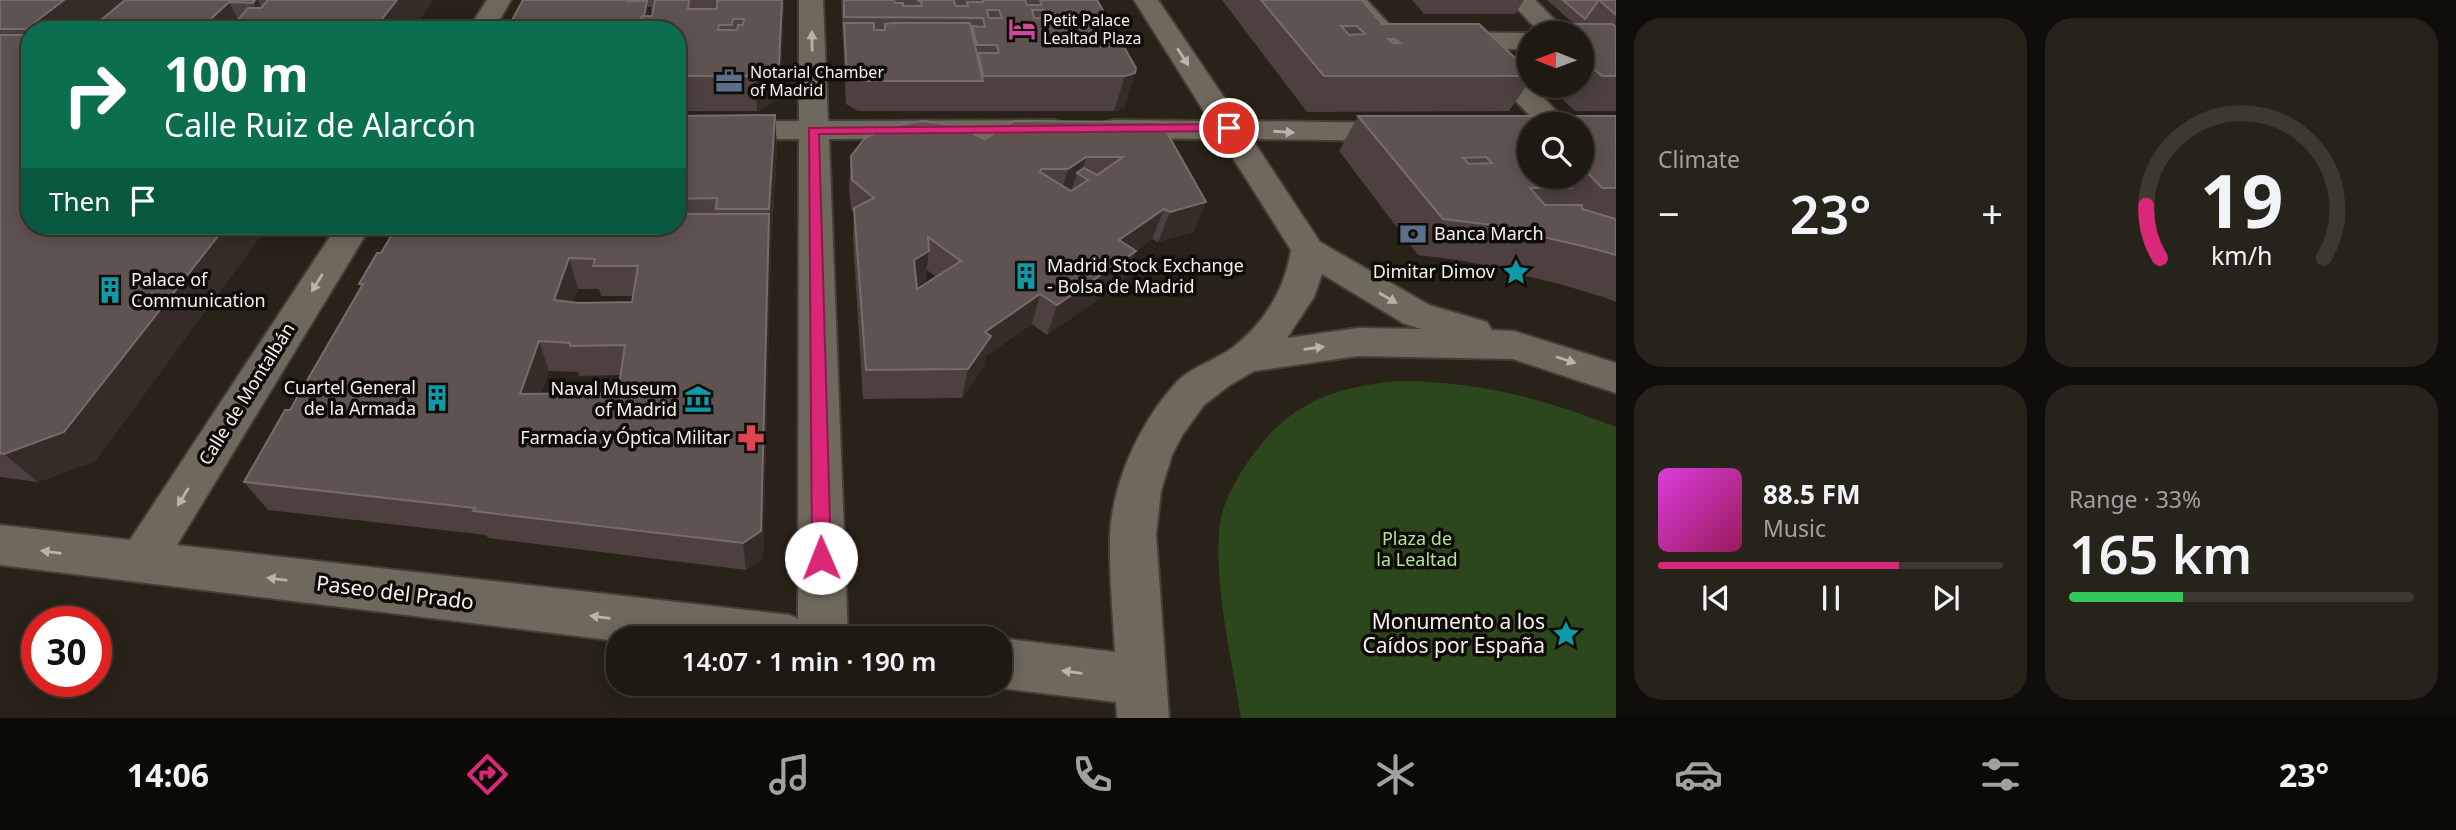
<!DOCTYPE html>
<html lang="en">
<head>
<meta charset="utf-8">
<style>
  :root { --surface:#1e1a12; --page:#26231b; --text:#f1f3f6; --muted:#a1a19f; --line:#3c3832; --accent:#db2777 }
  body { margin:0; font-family:"Noto Sans",sans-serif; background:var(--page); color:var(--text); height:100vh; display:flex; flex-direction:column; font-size:26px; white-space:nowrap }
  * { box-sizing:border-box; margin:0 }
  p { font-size:23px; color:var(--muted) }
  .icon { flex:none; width:38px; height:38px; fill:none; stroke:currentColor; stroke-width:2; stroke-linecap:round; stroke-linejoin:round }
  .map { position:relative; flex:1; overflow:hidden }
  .sheet { display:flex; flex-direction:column; gap:18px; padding:18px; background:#100e0a; width:840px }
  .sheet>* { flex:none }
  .guide { position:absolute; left:21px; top:21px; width:665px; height:214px; border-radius:28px; box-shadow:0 4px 18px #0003,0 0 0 2px var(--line); background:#0b6e4f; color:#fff; overflow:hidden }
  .needle { width:46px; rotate:271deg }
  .tools { position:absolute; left:1517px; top:21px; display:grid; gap:14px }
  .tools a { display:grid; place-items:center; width:77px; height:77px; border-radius:50%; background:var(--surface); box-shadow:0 4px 18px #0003,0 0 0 2px var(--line); font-size:35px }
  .speed { position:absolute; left:21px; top:606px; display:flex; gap:14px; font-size:35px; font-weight:700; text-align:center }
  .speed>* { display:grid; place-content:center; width:91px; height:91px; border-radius:50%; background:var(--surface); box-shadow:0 4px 18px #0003,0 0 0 2px var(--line); line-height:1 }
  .speed .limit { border:10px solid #d22; background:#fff; color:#111 }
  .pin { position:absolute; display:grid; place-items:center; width:60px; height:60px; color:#fff; margin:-30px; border:4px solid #fff; border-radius:50%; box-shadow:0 2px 7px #0007 }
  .me { position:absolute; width:77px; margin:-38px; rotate:359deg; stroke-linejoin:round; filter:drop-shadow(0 0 5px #0008) }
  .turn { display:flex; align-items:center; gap:24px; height:147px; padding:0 28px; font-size:32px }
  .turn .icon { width:91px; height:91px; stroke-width:2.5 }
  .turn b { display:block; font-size:49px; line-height:60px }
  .then { display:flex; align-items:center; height:66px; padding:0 28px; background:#0003; gap:14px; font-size:26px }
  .big { font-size:52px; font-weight:600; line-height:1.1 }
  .sheet .widget { flex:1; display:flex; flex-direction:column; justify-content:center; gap:10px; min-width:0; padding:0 24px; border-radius:28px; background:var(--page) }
  .sheet .dial { align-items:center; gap:0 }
  .dial svg { height:182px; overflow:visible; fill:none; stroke:var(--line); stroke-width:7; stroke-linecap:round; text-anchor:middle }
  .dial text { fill:var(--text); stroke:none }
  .song { display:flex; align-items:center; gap:21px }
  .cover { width:84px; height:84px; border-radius:10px; background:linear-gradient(135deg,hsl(300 70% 55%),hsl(330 70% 35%)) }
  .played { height:7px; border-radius:4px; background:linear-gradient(90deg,var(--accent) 70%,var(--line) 70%) }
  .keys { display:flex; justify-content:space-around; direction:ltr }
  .heat { display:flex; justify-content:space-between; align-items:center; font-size:38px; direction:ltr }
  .charge { height:10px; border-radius:5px; background:linear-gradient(90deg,#34c759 33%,var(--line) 0) }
  .sheet .tiles { flex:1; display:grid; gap:18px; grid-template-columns:repeat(2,1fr) }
  .trip { position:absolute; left:606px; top:626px; width:406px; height:70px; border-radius:28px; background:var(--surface); box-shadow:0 4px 18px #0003,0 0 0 2px var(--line); font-weight:600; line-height:70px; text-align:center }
  .tab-bar { display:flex; height:112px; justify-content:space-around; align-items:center; background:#0c0a07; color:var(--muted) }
  .tab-bar .icon { width:49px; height:49px }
  .tab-bar .selected { color:var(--accent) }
  .tab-bar b { font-size:32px; color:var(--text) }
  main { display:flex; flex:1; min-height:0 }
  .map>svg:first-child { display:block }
  .green { fill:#2b471b }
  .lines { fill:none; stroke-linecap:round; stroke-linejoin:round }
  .minor-casing { stroke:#433e37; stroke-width:4 }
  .minor { fill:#6f685c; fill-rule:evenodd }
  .wall { fill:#4d403e; fill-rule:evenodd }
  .shaded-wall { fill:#362c27 }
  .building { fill:#5f5351; stroke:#766c69; stroke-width:2; fill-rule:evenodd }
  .oneway { fill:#b9b3ab }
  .route { fill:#db2777; stroke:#8e194d; stroke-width:2 }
  .labels { text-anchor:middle; stroke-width:7; stroke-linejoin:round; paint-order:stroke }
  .far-poi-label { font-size:16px; fill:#f5f1eb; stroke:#0f0c08; text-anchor:start }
  .poi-label { font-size:18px; fill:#f5f1eb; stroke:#0f0c08; text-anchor:end }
  .street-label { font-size:18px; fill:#f5f1eb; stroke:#0f0c08 }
  .park-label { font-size:18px; fill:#b0e396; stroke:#0f0c08 }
  .near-street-label { font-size:21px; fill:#f5f1eb; stroke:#0f0c08 }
  .near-poi-label { font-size:21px; fill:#f5f1eb; stroke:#0f0c08; text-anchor:end }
</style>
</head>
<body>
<main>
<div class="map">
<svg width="1616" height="718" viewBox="0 0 1616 718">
  <rect width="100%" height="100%" fill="#282218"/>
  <!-- green -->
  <path class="green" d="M1397,381C1477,381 1543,398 1616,427V718H1241C1232,659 1215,592 1219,533C1220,509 1231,489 1243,469C1283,407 1325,388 1397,381Z"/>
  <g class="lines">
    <defs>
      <g id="minor">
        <path d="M487,0H511L494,30H468Z"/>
        <path d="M799,0H823L828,121L1053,120L1064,123L1068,129L1064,135L1053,138L829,139L848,639H618V641L0,565V525L130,540L337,226H371L177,545L790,615L798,619L799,139L677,140V122L799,121Z"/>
        <path d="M1134,0H1158L1240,121L1403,123L1414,126L1418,132L1414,138L1403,141L1252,139L1320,242L1429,305L1487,322L1492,330L1514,331L1616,363V393L1513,359L1358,356L1254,371L1230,385L1204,405L1183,434L1172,455L1161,491L1156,534L1169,718H1117L1116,702L999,688L991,684H999V638L1115,652C1113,613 1109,573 1110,535C1113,481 1139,425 1174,385C1190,367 1214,361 1232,348C1264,324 1285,289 1291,250L1221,139L1113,138L1102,135L1098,129L1102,123L1113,120L1210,121ZM1322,274L1403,323L1421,329L1358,328L1287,338L1314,297Z"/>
        <path d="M1341,0H1367L1388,23L1406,32L1531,33L1530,49H1496L1569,124H1538L1476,60L1473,54L1476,49C1413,48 1381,58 1341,0Z"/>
        <path d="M1509,0H1535L1568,33H1540Z"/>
      </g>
    </defs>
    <!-- minor casing -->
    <use href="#minor" class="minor-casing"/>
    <!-- minor -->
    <use href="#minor" class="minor"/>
  </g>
  <!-- wall -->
  <g class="wall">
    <path d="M0,0H433L412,30H30V226H268L95,461L38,482L0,477Z"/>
    <path d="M523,0H784L780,99L757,111H677V30H515L513,23ZM648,7H651L652,16H649Z"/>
    <path d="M841,0H1097L1136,68L1124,108L1114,111H858L846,104Z"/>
    <path d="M1222,0H1362L1382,24L1530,72V81L1509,111L1307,112ZM1388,39H1395L1400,43H1392Z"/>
    <path d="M1412,0H1524L1515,14H1424Z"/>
    <path d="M1547,0H1616V111H1575L1548,86H1582V33H1536L1542,24H1574Z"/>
    <path d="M1530,43V68L1519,58Z"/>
    <path d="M775,115L777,150L771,244L763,558L746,570L488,538L486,535L268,510L244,482L290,410L361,288L359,284L598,229H607L606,226H677V116ZM578,289H599L601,296H633L632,302H573ZM549,371L578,372L579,376L620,375L618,393L541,394Z"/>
    <path d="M1358,116H1616V218L1614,219H1616V302L1603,297L1563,285L1465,261L1418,255L1339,151ZM1582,124V177H1530Z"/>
    <path d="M1161,122L1206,202L1193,232L1158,242L1152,239L1136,251L1124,281L1047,335L1032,324L986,356L984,366L962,398L863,399L853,239L854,213L851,210L849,187L851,156L985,139ZM927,270L936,277L917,289V286L925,281Z"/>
  </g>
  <!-- shaded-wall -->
  <g class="shaded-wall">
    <path d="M64,0H127L91,30H30V35L26,29Z"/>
    <path d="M255,0H258L269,22H262L253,3Z"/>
    <path d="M397,0H433L412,30H374Z"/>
    <path d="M627,0H645L646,7L647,1L651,30L627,1Z"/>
    <path d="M782,0H784L780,99L757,111L755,76Z"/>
    <path d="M229,2L243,29L249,22L253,30H201Z"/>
    <path d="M307,22L310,30H302Z"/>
    <path d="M1135,73L1124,108L1114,111L1125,76Z"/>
    <path d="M775,115L777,150L771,244L763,558L746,570L743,543L769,215Z"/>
    <path d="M1086,157L1081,176L1077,173L1071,192L1059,200L1068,169Z"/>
    <path d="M1206,202L1193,232L1158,242L1170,212Z"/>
    <path d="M1164,209L1152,239L1136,251L1124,281L1047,335L1057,305L1119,240Z"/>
    <path d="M226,226H268L95,461L38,482L4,454Z"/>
    <path d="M929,251L925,281L911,290L914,260Z"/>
    <path d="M569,258L578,289L564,330L554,300Z"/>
    <path d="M1040,294L1032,324L986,356L984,366L962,398L968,369L985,332Z"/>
    <path d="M539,341L549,371L531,424L520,394Z"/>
  </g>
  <!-- building -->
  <g class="building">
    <path d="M0,0H64L26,29H0Z"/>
    <path d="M125,0H255L253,3L229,2L200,29H90Z"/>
    <path d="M268,0H397L374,29H326L331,22H307L301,29H266L272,22H249L243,29H230L248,8H261Z"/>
    <path d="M523,0H627V1H647L644,16H642L640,27L513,23V18Z"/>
    <path d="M655,0H689L688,9H717V0H782L779,64L755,76H677V30H639L642,16H652ZM733,19H744L743,25H738L737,30H718L719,25H732Z"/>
    <path d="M844,0H894L895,3H903V6H922L921,1H918V0H954L955,6H968L967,2H983V0H1025L1027,5H1042L1040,0H1097L1136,68L1135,73L1125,76H983L978,53H999L997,45H977L972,26L985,27L983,18L844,17ZM987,10H999L1002,18H989ZM1032,10H1045L1048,18H1034Z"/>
    <path d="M1261,0H1362L1382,24H1479L1530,72V76H1324ZM1341,26H1357L1365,34L1349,35ZM1388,39H1395L1400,43H1392Z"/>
    <path d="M1563,0H1596L1598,1L1585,19Z"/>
    <path d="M1599,0H1616V15Z"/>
    <path d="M844,23H874V30H885V24L893,23H970L983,81H860L847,74Z"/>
    <path d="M1542,24H1612L1616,27V76H1602L1582,59V33H1552Z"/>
    <path d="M0,35H30V226H226L64,432L4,454L0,453Z"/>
    <path d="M775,115L769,209H716L717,198L677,199V116Z"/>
    <path d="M1358,116H1616V188H1602L1582,167V124H1530V177H1560L1571,188H1530L1545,205H1582V209L1616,219V255L1595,249L1492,225L1443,219ZM1486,157L1492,163L1469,164L1463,158Z"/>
    <path d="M923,121L957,126L985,139L1014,121L1161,122L1206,202L1170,212L1164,209L1119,240L1136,251L1057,305L1040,294L985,332L991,336L968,369L866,370L854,208L874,198L852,180L851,156L865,138L891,126ZM1086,157H1123L1097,175L1084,168L1077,173L1088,180L1071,191L1040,172L1041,169H1068ZM928,237L961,261L917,289L914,260L929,251Z"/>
    <path d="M677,214H769L761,531L743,543L473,511L475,508L244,482L285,410H290L363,284H359L377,253H381L397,226H596L595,229L644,228V226H677ZM569,258L595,259L593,266H638L632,302L579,303L554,300ZM539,341L570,343V346L625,345L618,393L520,394Z"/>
  </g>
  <!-- one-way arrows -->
  <defs><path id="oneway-solid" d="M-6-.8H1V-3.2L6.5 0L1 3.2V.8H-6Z" transform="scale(1.75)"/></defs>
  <g class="oneway">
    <use href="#oneway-solid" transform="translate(812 41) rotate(-91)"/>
    <use href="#oneway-solid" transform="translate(1183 57) rotate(57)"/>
    <use href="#oneway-solid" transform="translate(1284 132) rotate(4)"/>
    <use href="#oneway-solid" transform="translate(317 283) rotate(122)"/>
    <use href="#oneway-solid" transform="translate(1388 298) rotate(30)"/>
    <use href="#oneway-solid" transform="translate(1314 348) rotate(-8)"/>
    <use href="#oneway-solid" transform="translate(1566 360) rotate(18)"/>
    <use href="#oneway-solid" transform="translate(183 497) rotate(122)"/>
    <use href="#oneway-solid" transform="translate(51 552) rotate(-173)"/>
    <use href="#oneway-solid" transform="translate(277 579) rotate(-173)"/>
    <use href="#oneway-solid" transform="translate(600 617) rotate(-173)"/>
    <use href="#oneway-solid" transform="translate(1072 672) rotate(-173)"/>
  </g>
  <!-- route -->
  <path class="route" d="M1229,124L1234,125V131L819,134L831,558L828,564L821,566L814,564L812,558L809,128Z"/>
  <!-- icons -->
  <defs>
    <symbol id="hotel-bare" viewBox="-9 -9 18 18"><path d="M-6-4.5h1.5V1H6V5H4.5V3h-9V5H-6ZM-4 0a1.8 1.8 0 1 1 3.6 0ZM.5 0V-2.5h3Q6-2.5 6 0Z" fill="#d1479c" stroke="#0f0c08" stroke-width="2.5" paint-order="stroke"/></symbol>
    <symbol id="office-bare" viewBox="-9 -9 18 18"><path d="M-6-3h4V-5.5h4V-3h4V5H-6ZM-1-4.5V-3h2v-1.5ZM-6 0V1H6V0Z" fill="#5c6f8a" stroke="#0f0c08" stroke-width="2.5" paint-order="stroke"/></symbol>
    <symbol id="bank-bare" viewBox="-9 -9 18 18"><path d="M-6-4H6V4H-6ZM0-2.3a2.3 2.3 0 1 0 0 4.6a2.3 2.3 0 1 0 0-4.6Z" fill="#5c6f8a" stroke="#0f0c08" stroke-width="2.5" paint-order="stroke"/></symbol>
    <symbol id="sight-bare" viewBox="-9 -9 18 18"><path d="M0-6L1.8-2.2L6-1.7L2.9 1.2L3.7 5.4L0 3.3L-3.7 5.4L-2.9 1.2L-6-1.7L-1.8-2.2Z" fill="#0f9aa8" stroke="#0f0c08" stroke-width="2.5" paint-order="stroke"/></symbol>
    <symbol id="building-bare" viewBox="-9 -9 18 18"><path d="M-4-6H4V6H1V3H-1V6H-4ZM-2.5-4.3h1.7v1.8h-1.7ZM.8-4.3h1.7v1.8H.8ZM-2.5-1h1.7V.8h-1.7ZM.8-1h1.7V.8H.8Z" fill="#0f9aa8" stroke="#0f0c08" stroke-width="2.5" paint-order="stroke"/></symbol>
    <symbol id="museum-bare" viewBox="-9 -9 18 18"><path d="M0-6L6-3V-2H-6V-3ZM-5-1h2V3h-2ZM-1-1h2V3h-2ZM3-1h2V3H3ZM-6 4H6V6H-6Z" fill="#0f9aa8" stroke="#0f0c08" stroke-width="2.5" paint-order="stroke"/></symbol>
    <symbol id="pharmacy-bare" viewBox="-9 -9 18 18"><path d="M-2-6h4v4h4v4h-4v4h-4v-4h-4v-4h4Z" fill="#e0444e" stroke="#0f0c08" stroke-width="2.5" paint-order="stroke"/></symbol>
  </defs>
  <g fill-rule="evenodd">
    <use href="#hotel-bare" x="1003" y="10" width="38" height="38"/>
    <use href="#office-bare" x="710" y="62" width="38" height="38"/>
    <use href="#bank-bare" x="1394" y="215" width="38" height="38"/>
    <use href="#sight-bare" x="1497" y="253" width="38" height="38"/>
    <use href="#building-bare" x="1007" y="257" width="38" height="38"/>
    <use href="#building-bare" x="91" y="271" width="38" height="38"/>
    <use href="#building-bare" x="418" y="379" width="38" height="38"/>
    <use href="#museum-bare" x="679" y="380" width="38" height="38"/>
    <use href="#pharmacy-bare" x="732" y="419" width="38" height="38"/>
    <use href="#sight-bare" x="1547" y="615" width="38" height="38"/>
  </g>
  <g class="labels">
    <!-- far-poi labels -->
    <g class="far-poi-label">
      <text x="1043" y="26">Petit Palace<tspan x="1043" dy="18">Lealtad Plaza</tspan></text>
      <text x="750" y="78">Notarial Chamber<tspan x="750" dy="18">of Madrid</tspan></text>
    </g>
    <!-- poi labels -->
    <g class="poi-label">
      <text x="1434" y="240" text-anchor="start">Banca March</text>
      <text x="1047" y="272" text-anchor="start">Madrid Stock Exchange<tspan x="1047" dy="21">- Bolsa de Madrid</tspan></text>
      <text x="1495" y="278">Dimitar Dimov</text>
      <text x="131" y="286" text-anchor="start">Palace of<tspan x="131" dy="21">Communication</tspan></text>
      <text x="416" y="394">Cuartel General<tspan x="416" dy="21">de la Armada</tspan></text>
      <text x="677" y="395">Naval Museum<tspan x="677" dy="21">of Madrid</tspan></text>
      <text x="730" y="444">Farmacia y Óptica Militar</text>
    </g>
    <!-- street labels -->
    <g class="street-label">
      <text transform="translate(247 394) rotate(-58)" y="6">Calle de Montalbán</text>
    </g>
    <!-- park labels -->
    <g class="park-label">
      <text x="1417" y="545">Plaza de<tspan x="1417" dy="21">la Lealtad</tspan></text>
    </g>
    <!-- near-street labels -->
    <g class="near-street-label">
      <text transform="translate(395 593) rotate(7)" y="7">Paseo del Prado</text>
    </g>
    <!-- near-poi labels -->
    <g class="near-poi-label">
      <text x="1545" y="629">Monumento a los<tspan x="1545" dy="24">Caídos por España</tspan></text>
    </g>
  </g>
</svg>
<div class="tools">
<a><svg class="needle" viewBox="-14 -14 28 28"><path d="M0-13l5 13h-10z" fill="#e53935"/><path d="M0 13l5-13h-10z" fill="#a1a19f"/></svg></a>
<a><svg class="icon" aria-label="search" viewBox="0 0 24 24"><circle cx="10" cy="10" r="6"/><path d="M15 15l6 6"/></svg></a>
</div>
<div class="speed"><div class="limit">30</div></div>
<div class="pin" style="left:1229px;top:128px;background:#d93025"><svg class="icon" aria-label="arrive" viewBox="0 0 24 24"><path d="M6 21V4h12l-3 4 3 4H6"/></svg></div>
<svg class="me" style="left:821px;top:558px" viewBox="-20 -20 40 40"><circle r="19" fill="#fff"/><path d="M0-13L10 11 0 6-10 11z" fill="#db2777"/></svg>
<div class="trip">14:07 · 1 min · 190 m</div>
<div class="guide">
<div class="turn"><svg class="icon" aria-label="right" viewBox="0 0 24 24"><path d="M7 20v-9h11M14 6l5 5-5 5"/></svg><div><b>100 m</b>Calle Ruiz de Alarcón</div></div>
<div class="then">Then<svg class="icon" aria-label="arrive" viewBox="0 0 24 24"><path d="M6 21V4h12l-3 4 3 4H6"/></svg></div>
</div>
</div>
<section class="sheet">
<div class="tiles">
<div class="widget"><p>Climate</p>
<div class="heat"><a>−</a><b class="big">23°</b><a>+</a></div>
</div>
<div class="widget dial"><svg viewBox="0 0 100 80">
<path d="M14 69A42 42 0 1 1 86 69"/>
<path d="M14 69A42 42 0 0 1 8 46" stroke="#db2777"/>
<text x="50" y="56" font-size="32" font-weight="700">19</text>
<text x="50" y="72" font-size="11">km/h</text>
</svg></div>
<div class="widget">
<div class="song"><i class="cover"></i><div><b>88.5 FM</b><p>Music</p></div></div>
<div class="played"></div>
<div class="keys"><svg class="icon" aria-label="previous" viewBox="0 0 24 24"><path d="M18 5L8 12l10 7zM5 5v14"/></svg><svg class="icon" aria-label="pause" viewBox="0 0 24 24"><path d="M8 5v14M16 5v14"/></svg><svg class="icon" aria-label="next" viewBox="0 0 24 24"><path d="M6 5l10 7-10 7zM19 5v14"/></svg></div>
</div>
<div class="widget"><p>Range · 33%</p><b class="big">165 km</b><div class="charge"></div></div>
</div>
</section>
</main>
<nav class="tab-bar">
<b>14:06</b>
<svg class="icon selected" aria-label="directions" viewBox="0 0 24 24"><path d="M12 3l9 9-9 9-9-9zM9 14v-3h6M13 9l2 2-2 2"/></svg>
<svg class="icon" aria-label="music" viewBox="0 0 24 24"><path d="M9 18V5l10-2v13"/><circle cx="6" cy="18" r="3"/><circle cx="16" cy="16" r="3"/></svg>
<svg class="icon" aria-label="phone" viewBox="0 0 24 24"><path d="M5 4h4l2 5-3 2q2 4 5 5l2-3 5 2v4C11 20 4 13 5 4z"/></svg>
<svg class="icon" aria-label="climate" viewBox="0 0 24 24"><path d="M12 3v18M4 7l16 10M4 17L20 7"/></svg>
<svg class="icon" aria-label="car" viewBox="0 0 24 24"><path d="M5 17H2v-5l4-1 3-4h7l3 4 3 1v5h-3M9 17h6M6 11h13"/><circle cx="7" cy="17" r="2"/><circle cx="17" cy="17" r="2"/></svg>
<svg class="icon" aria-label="filters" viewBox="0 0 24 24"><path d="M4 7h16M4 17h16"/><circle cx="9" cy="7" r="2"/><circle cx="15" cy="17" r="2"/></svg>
<b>23°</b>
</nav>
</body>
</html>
